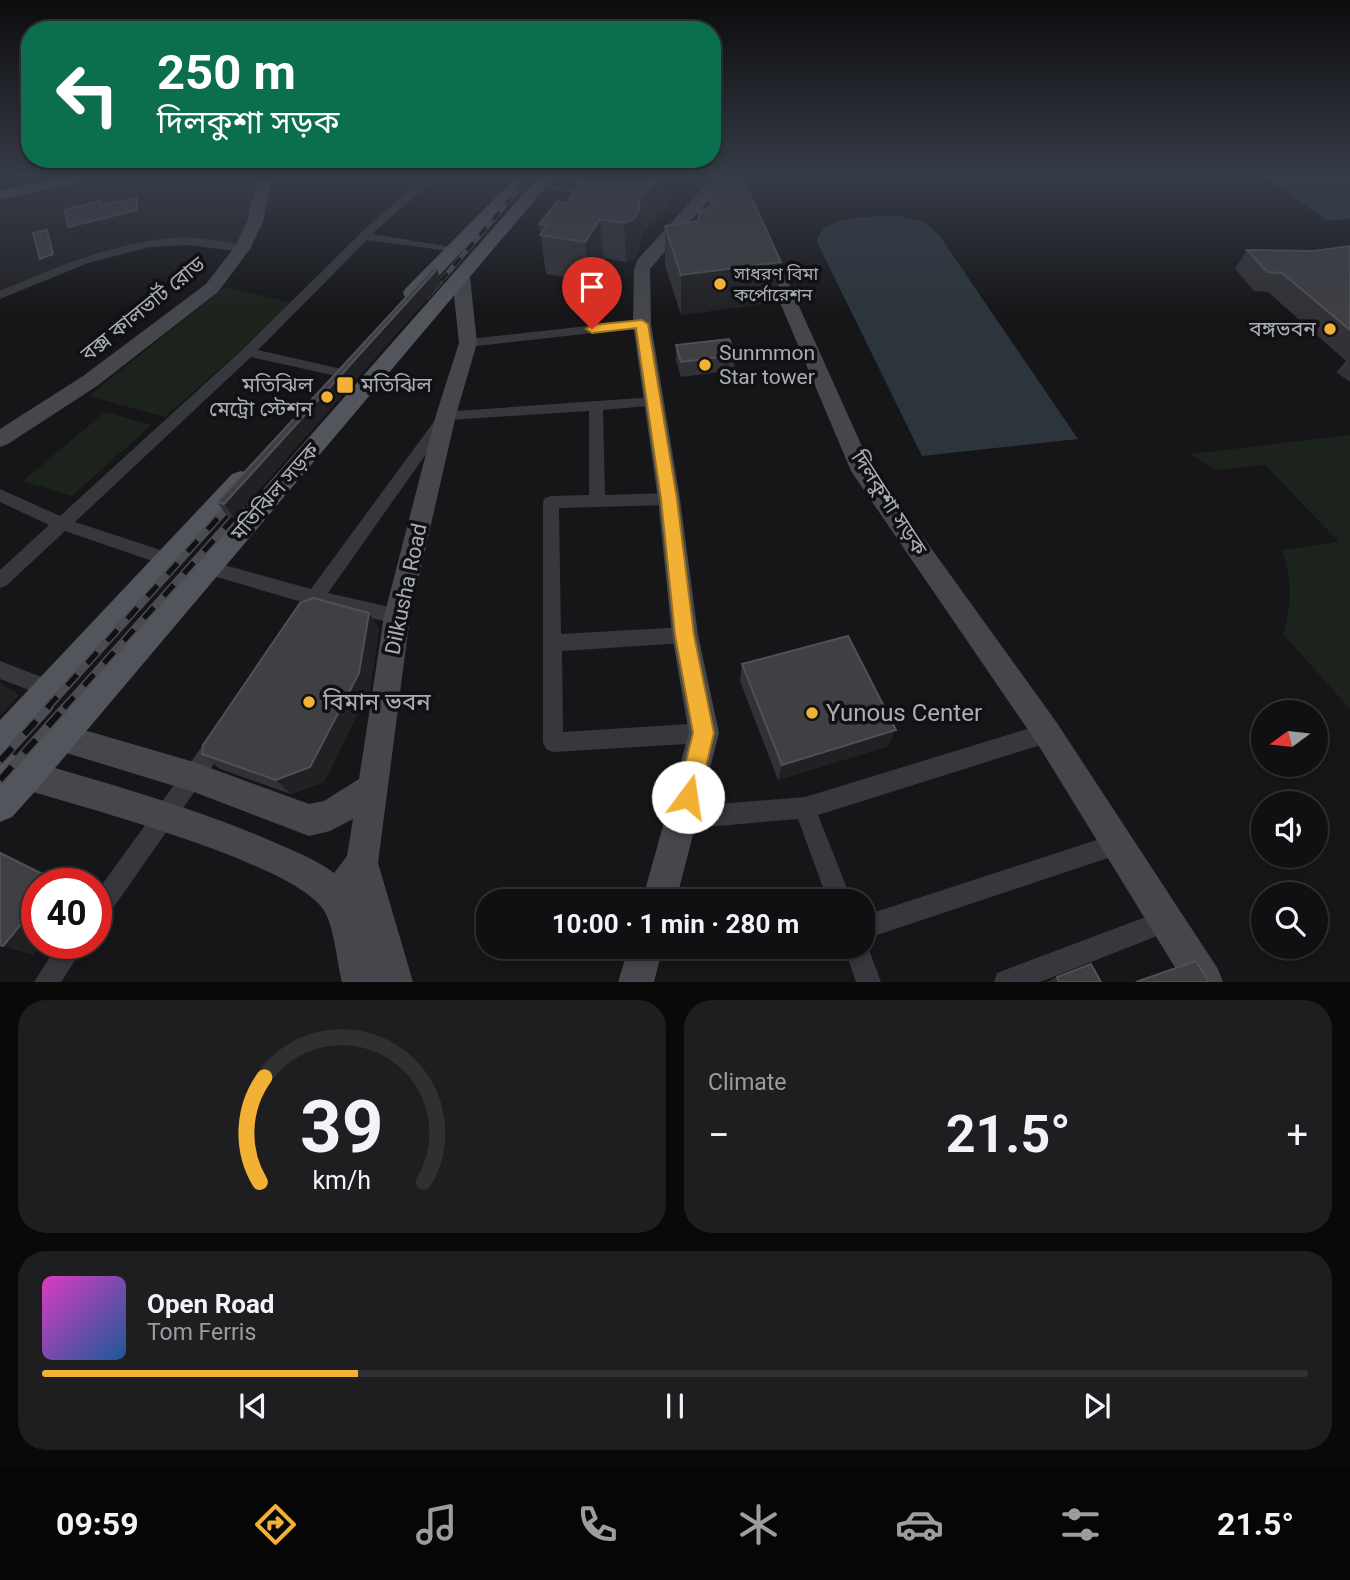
<!DOCTYPE html>
<html lang="en">
<head>
<meta charset="utf-8">
<style>
  :root { --surface:#101012; --page:#1e1e20; --text:#f1f3f6; --muted:#9c9d9f; --line:#303032; --accent:#f2b134 }
  body { margin:0; font-family:Roboto,"Noto Sans Bengali",sans-serif; background:var(--page); color:var(--text); height:100vh; display:flex; flex-direction:column; font-size:26px; white-space:nowrap }
  * { box-sizing:border-box; margin:0 }
  p { font-size:23px; color:var(--muted) }
  .icon { flex:none; width:38px; height:38px; fill:none; stroke:currentColor; stroke-width:2; stroke-linecap:round; stroke-linejoin:round }
  .map { position:relative; height:982px; overflow:hidden }
  .panel { display:flex; flex-direction:column; gap:18px; padding:18px; background:#09090a; flex:1 }
  .panel>* { flex:none }
  .guide { position:absolute; left:21px; top:21px; width:700px; height:147px; border-radius:28px; box-shadow:0 4px 10px #0003,0 0 0 2px var(--line); background:#0b6e4f; color:#fff; overflow:hidden }
  .needle { width:46px; rotate:255deg }
  .controls { position:absolute; left:1251px; top:700px; display:grid; gap:14px }
  .controls a { display:grid; place-items:center; width:77px; height:77px; border-radius:50%; background:var(--surface); box-shadow:0 4px 10px #0003,0 0 0 2px var(--line); font-size:35px }
  .speed { position:absolute; left:21px; top:868px; display:flex; gap:14px; font-size:35px; font-weight:700; text-align:center }
  .speed>* { display:grid; place-content:center; width:91px; height:91px; border-radius:50%; background:var(--surface); box-shadow:0 4px 10px #0003,0 0 0 2px var(--line); line-height:1 }
  .speed .limit { border:10px solid #d22; background:#fff; color:#111 }
  .pin { position:absolute; display:grid; place-items:center; width:60px; height:60px; color:#fff; margin:-72px -30px; border-radius:50% 50% 50% 0; rotate:-45deg; box-shadow:0 0 7px #0007 }
  .pin .icon { rotate:45deg }
  .me { position:absolute; width:77px; margin:-38px; rotate:14deg; stroke-linejoin:round; filter:drop-shadow(0 0 5px #0008) }
  .turn { display:flex; align-items:center; gap:24px; height:147px; padding:0 21px; font-size:32px }
  .turn .icon { width:91px; height:91px; stroke-width:2.5 }
  .turn b { display:block; font-size:49px; line-height:60px }
  .big { font-size:52px; font-weight:700; line-height:1.1 }
  .panel .tile { flex:1; display:flex; flex-direction:column; justify-content:center; gap:10px; min-width:0; padding:0 24px; border-radius:28px; background:var(--page) }
  .panel .dial { align-items:center; gap:0 }
  .dial svg { height:182px; overflow:visible; fill:none; stroke:var(--line); stroke-width:7; stroke-linecap:round; text-anchor:middle }
  .dial text { fill:var(--text); stroke:none }
  .song { display:flex; align-items:center; gap:21px }
  .cover { width:84px; height:84px; border-radius:10px; background:linear-gradient(135deg,hsl(310 70% 55%),hsl(210 70% 35%)) }
  .played { height:7px; border-radius:4px; background:linear-gradient(90deg,var(--accent) 25%,var(--line) 25%) }
  .keys { display:flex; justify-content:space-around; direction:ltr }
  .heat { display:flex; justify-content:space-between; align-items:center; font-size:38px; direction:ltr }
  .panel .tiles { flex:1; display:grid; gap:18px; grid-template-columns:1fr 1fr }
  .tile:last-child { grid-column:span 2 }
  .trip { position:absolute; left:476px; top:889px; width:399px; height:70px; border-radius:28px; background:var(--surface); box-shadow:0 4px 10px #0003,0 0 0 2px var(--line); font-weight:700; line-height:70px; text-align:center }
  .tab-bar { display:flex; height:112px; justify-content:space-around; align-items:center; background:#060607; color:var(--muted) }
  .tab-bar .icon { width:49px; height:49px }
  .tab-bar .active { color:var(--accent) }
  .tab-bar b { font-size:32px; color:var(--text) }
  .map>svg:first-child { display:block }
  .built { fill:#222225 }
  .green { fill:#1c231d }
  .water { fill:#2c353c }
  .lines { fill:none; stroke-linecap:round; stroke-linejoin:round }
  .street { fill:#37383d; fill-rule:evenodd }
  .secondary { fill:#45474d; fill-rule:evenodd }
  .primary { fill:#53555c; fill-rule:evenodd }
  .rail-far2-casing { stroke:#4a4c52; stroke-width:5 }
  .rail-far1-casing { stroke:#4a4c52; stroke-width:8 }
  .rail-casing { stroke:#4a4c52; stroke-width:9 }
  .rail-far2 { stroke:#111113; stroke-width:3.5; stroke-dasharray:10; stroke-linecap:butt }
  .rail-far1 { stroke:#111113; stroke-width:5; stroke-dasharray:15; stroke-linecap:butt }
  .rail { stroke:#111113; stroke-width:6; stroke-dasharray:18; stroke-linecap:butt }
  .wall { fill:#323236 }
  .shaded-wall { fill:#212124 }
  .building { fill:#3f3f44; stroke:#4f5156; stroke-width:2 }
  .route { fill:#f2b134; stroke:#9d7322; stroke-width:2 }
  .poi-dot { fill:#f2b134; stroke:#111113; stroke-width:2.5 }
  .labels { text-anchor:middle; stroke-width:7; stroke-linejoin:round; paint-order:stroke }
  .far-poi-label { font-size:18px; fill:#a8adb8; stroke:#111113; text-anchor:start }
  .street-label { font-size:21px; fill:#a8adb8; stroke:#111113 }
  .poi-label { font-size:21px; fill:#a8adb8; stroke:#111113; text-anchor:end }
  .near-poi-label { font-size:24px; fill:#a8adb8; stroke:#111113; text-anchor:start }
</style>
</head>
<body>
<div class="map">
<svg width="1350" height="982" viewBox="0 0 1350 982">
  <rect width="100%" height="100%" fill="#161618"/>
  <!-- built -->
  <path class="built" d="M98,176H265L240,249L174,241L131,248L0,292V197Z"/>
  <!-- green -->
  <g class="green">
    <path d="M225,287L294,303L165,417L88,396Z"/>
    <path d="M105,412L151,425L72,496L23,481Z"/>
    <path d="M1350,435V709L1283,634C1293,601 1292,582 1282,550L1339,542L1265,465L1216,470L1190,454Z"/>
  </g>
  <!-- water -->
  <g class="water">
    <path d="M1265,176H1350V219L1327,221Z"/>
    <path d="M898,216L924,222L939,235L1078,439L922,456L817,242C819,214 877,217 898,216Z"/>
  </g>
  <g class="lines">
    <!-- street -->
    <g class="street">
      <path d="M426,176H437L372,234L452,247L456,248V252L367,240L258,350L346,370L348,373L346,376L341,377L251,357L75,522L173,554L175,559L173,564L167,566L65,531L6,586L0,588V570L49,525L0,502V489L60,516L243,349L368,226Z"/>
      <path d="M486,176H507L526,181L521,184Z"/>
      <path d="M538,183L594,189L599,192L594,195L534,188V184Z"/>
      <path d="M172,238C190,237 233,239 248,249L242,252L189,245L150,247L88,263L0,299V291C56,267 111,244 172,238Z"/>
      <path d="M642,320L646,321V327L468,347L461,343L468,339Z"/>
      <path d="M654,397L661,402L659,405L603,410L605,495L669,493L675,495L677,499L675,503L669,505L559,508L561,634L685,627L691,629L694,635L691,641L685,643L562,651L563,732L704,723L711,726L714,733L711,740L704,743L553,752L546,749L543,742V502L545,498L551,496L589,495V411L450,420L328,593L403,610L406,616L403,622L397,624L319,606C313,616 309,625 297,621L294,615L302,602L210,575L204,573L201,568L204,563L210,561L311,589L441,412Z"/>
      <path d="M0,661L57,683L60,689L57,695L50,698L0,679Z"/>
      <path d="M1047,723L1054,726L1057,733L1054,740L1047,743L818,815L852,901H828L798,819L682,829L674,826L671,818L674,810L682,807L805,797Z"/>
      <path d="M218,731L225,734L228,741L225,748L104,921L96,925V893L211,734Z"/>
      <path d="M1118,833L1126,836L1129,844L1126,852L865,939L881,982H856L844,947H863V916Z"/>
      <path d="M1167,909L1175,913L1179,921L1175,929L1040,982H994L997,973Z"/>
      <path d="M59,943H86L61,982H34Z"/>
    </g>
    <!-- secondary -->
    <g class="secondary">
      <path d="M258,176H272L263,222L250,249L218,292L97,386L8,444L0,447V429L83,376L206,284L234,248L247,222Z"/>
      <path d="M714,176H729L650,269L651,324L680,499L698,635L719,733L676,901H642L689,733L672,635L658,499L633,324L634,269L638,259Z"/>
      <path d="M768,250L776,255L869,462L1057,723L1218,969L1223,982H1184L1037,743L851,471L760,255Z"/>
      <path d="M461,272L470,277L477,343L456,415L410,616L378,863L413,982H342C337,963 334,924 323,909C289,862 89,809 27,790L16,786L12,775L16,764L27,760C106,783 186,805 262,837C286,848 313,857 334,873L347,856L353,819L330,831L309,836L194,792L60,751L50,747L45,737L50,727L60,723L194,762L309,804L324,801L359,779L384,616L436,415L459,343L452,277Z"/>
      <path d="M629,947H663L654,982H618Z"/>
    </g>
    <!-- primary -->
    <g class="primary">
      <path d="M68,176H96L94,179L0,200V190Z"/>
      <path d="M517,176H533L419,297H405L403,293L405,289Z"/>
      <path d="M539,176H555L39,787L12,817L0,822V720L232,474L241,471L250,474L253,480L250,486L11,754L21,757L201,560Z"/>
    </g>
    <defs>
      <path id="rail-far2" d="M428,296L530,176"/>
      <g id="rail-far1">
        <path d="M47,708L236,498"/>
        <path d="M64,708L246,504"/>
      </g>
      <g id="rail">
        <path d="M0,761L49,707"/>
        <path d="M0,780L65,707"/>
      </g>
    </defs>
    <!-- rail-far2 casing -->
    <use href="#rail-far2" class="rail-far2-casing"/>
    <!-- rail-far1 casing -->
    <use href="#rail-far1" class="rail-far1-casing"/>
    <!-- rail casing -->
    <use href="#rail" class="rail-casing"/>
    <!-- rail-far2 -->
    <use href="#rail-far2" class="rail-far2"/>
    <!-- rail-far1 -->
    <use href="#rail-far1" class="rail-far1"/>
    <!-- rail -->
    <use href="#rail" class="rail"/>
  </g>
  <!-- wall -->
  <g class="wall">
    <path d="M567,176H668V208L641,234L640,249L636,258L626,262L603,258L589,281L546,274L539,224L566,204L574,192V179Z"/>
    <path d="M708,193L781,262L776,302L681,315L665,265V226L698,221L708,208Z"/>
    <path d="M1350,246V382L1336,372L1346,361L1268,292L1254,291L1235,269L1247,250L1314,251Z"/>
    <path d="M437,269L441,283L234,518L227,516L217,502Z"/>
    <path d="M676,345L736,355L734,370L681,377L676,360Z"/>
    <path d="M369,613L379,630L370,689L324,782L291,794L220,769L202,754Z"/>
    <path d="M742,664L888,746L778,780L740,681Z"/>
    <path d="M1057,977L1101,982H1047Z"/>
  </g>
  <!-- shaded-wall -->
  <g class="shaded-wall">
    <path d="M661,176H668V208L641,234L640,249L636,258L626,262L624,223L640,196Z"/>
    <path d="M137,198L152,225L153,237L86,254L68,227L101,205L100,201L110,217Z"/>
    <path d="M600,219L603,258L589,281L585,242Z"/>
    <path d="M47,230L54,239L60,264L47,269L40,259Z"/>
    <path d="M781,262L776,302L681,315V275Z"/>
    <path d="M437,269L441,283L234,518L224,504Z"/>
    <path d="M369,613L379,630L370,689L324,782L291,794L276,780Z"/>
    <path d="M0,682L19,695L0,716Z"/>
    <path d="M896,730L888,746L778,780L782,765Z"/>
    <path d="M0,851L66,884H54L0,853Z"/>
    <path d="M37,905V943H42L33,955L3,946Z"/>
  </g>
  <!-- building -->
  <g class="building">
    <path d="M578,176H661L640,196L639,210L634,219L624,223L600,219L585,242L540,235L547,225L539,224L558,201L566,204L582,182L573,180Z"/>
    <path d="M743,179L781,262L681,275L665,226L698,221L700,211L713,206L708,193L716,188L726,185L730,180Z"/>
    <path d="M137,198V210L68,227L65,210L100,201L101,205Z"/>
    <path d="M47,230L53,254L40,259L33,233Z"/>
    <path d="M1350,246V330L1282,273L1267,272L1247,250L1314,251Z"/>
    <path d="M433,268L437,269L224,504L217,502Z"/>
    <path d="M729,339L736,355L681,362L676,345Z"/>
    <path d="M313,598L369,613L359,673L310,767L276,780L202,754L203,745L300,603Z"/>
    <path d="M848,636L896,730L782,765L742,664Z"/>
    <path d="M0,853L56,881L54,884H37V905L3,946L0,945Z"/>
    <path d="M1196,961L1209,982H1136Z"/>
    <path d="M1091,964L1101,982H1059L1057,977Z"/>
  </g>
  <!-- sky -->
  <linearGradient id="sky" x2="0" y2="1"><stop stop-color="#0c0c0d"/><stop offset="0.56" stop-color="#363c48"/><stop offset="1" stop-color="#363c48" stop-opacity="0"/></linearGradient>
  <rect width="1350" height="313" fill="url(#sky)"/>
  <!-- route -->
  <path class="route" d="M642,320L648,324L677,499L694,635L714,733L699,797L695,804L688,808L680,804L677,797L693,733L675,635L661,499L636,328L592,333L586,329L592,325Z"/>
  <!-- markers -->
  <g class="poi-dot">
    <circle cx="720" cy="284" r="7"/>
    <circle cx="1330" cy="329" r="7"/>
    <circle cx="705" cy="365" r="7"/>
    <rect x="336" y="376" width="18" height="18" rx="3.5"/>
    <circle cx="327" cy="397" r="7"/>
    <circle cx="309" cy="702" r="7"/>
    <circle cx="812" cy="713" r="7"/>
  </g>
  <g class="labels">
    <!-- far-poi labels -->
    <g class="far-poi-label">
      <text x="734" y="280">সাধরণ বিমা<tspan x="734" dy="21">কর্পোরেশন</tspan></text>
    </g>
    <!-- street labels -->
    <g class="street-label">
      <text transform="translate(143 309) rotate(-39)" y="7">বক্স কালভার্ট রোড</text>
      <text transform="translate(275 492) rotate(-49)" y="7">মতিঝিল সড়ক</text>
      <text transform="translate(889 503) rotate(57)" y="7">দিলকুশা সড়ক</text>
      <text transform="translate(406 589) rotate(-78)" y="7">Dilkusha Road</text>
    </g>
    <!-- poi labels -->
    <g class="poi-label">
      <text x="1316" y="336">বঙ্গভবন</text>
      <text x="719" y="360" text-anchor="start">Sunmmon<tspan x="719" dy="24">Star tower</tspan></text>
      <text x="313" y="392">মতিঝিল<tspan x="313" dy="24">মেট্রো স্টেশন</tspan></text>
      <text x="361" y="392" text-anchor="start">মতিঝিল</text>
    </g>
    <!-- near-poi labels -->
    <g class="near-poi-label">
      <text x="323" y="710">বিমান ভবন</text>
      <text x="826" y="721">Yunous Center</text>
    </g>
  </g>
</svg>
<div class="controls">
<a><svg class="needle" viewBox="-14 -14 28 28"><path d="M0-13l5 13h-10z" fill="#e53935"/><path d="M0 13l5-13h-10z" fill="#9c9d9f"/></svg></a>
<a><svg class="icon" aria-label="sound" viewBox="0 0 24 24"><path d="M4 9h4l5-4v14l-5-4H4zM17 9q2 3 0 6"/></svg></a>
<a><svg class="icon" aria-label="search" viewBox="0 0 24 24"><circle cx="10" cy="10" r="6"/><path d="M15 15l6 6"/></svg></a>
</div>
<div class="speed"><div class="limit">40</div></div>
<div class="pin" style="left:592px;top:329px;background:#d93025"><svg class="icon" aria-label="arrive" viewBox="0 0 24 24"><path d="M6 21V4h12l-3 4 3 4H6"/></svg></div>
<svg class="me" style="left:688px;top:797px" viewBox="-20 -20 40 40"><circle r="19" fill="#fff"/><path d="M0-13L10 11 0 6-10 11z" fill="#f2b134"/></svg>
<div class="trip">10:00 · 1 min · 280 m</div>
<div class="guide">
<div class="turn"><svg class="icon" aria-label="left" viewBox="0 0 24 24"><path d="M17 20v-9H6M10 6l-5 5 5 5"/></svg><div><b>250 m</b>দিলকুশা সড়ক</div></div>
</div>
</div>
<section class="panel">
<div class="tiles">
<div class="tile dial"><svg viewBox="0 0 100 80">
<path d="M14 69A42 42 0 1 1 86 69"/>
<path d="M14 69A42 42 0 0 1 16 23" stroke="#f2b134"/>
<text x="50" y="56" font-size="32" font-weight="700">39</text>
<text x="50" y="72" font-size="11">km/h</text>
</svg></div>
<div class="tile"><p>Climate</p>
<div class="heat"><a>−</a><b class="big">21.5°</b><a>+</a></div>
</div>
<div class="tile">
<div class="song"><i class="cover"></i><div><b>Open Road</b><p>Tom Ferris</p></div></div>
<div class="played"></div>
<div class="keys"><svg class="icon" aria-label="previous" viewBox="0 0 24 24"><path d="M18 5L8 12l10 7zM5 5v14"/></svg><svg class="icon" aria-label="pause" viewBox="0 0 24 24"><path d="M8 5v14M16 5v14"/></svg><svg class="icon" aria-label="next" viewBox="0 0 24 24"><path d="M6 5l10 7-10 7zM19 5v14"/></svg></div>
</div>
</div>
</section>
<nav class="tab-bar">
<b>09:59</b>
<svg class="icon active" aria-label="directions" viewBox="0 0 24 24"><path d="M12 3l9 9-9 9-9-9zM9 14v-3h6M13 9l2 2-2 2"/></svg>
<svg class="icon" aria-label="music" viewBox="0 0 24 24"><path d="M9 18V5l10-2v13"/><circle cx="6" cy="18" r="3"/><circle cx="16" cy="16" r="3"/></svg>
<svg class="icon" aria-label="phone" viewBox="0 0 24 24"><path d="M5 4h4l2 5-3 2q2 4 5 5l2-3 5 2v4C11 20 4 13 5 4z"/></svg>
<svg class="icon" aria-label="climate" viewBox="0 0 24 24"><path d="M12 3v18M4 7l16 10M4 17L20 7"/></svg>
<svg class="icon" aria-label="car" viewBox="0 0 24 24"><path d="M5 17H2v-5l4-1 3-4h7l3 4 3 1v5h-3M9 17h6M6 11h13"/><circle cx="7" cy="17" r="2"/><circle cx="17" cy="17" r="2"/></svg>
<svg class="icon" aria-label="filters" viewBox="0 0 24 24"><path d="M4 7h16M4 17h16"/><circle cx="9" cy="7" r="2"/><circle cx="15" cy="17" r="2"/></svg>
<b>21.5°</b>
</nav>
</body>
</html>
